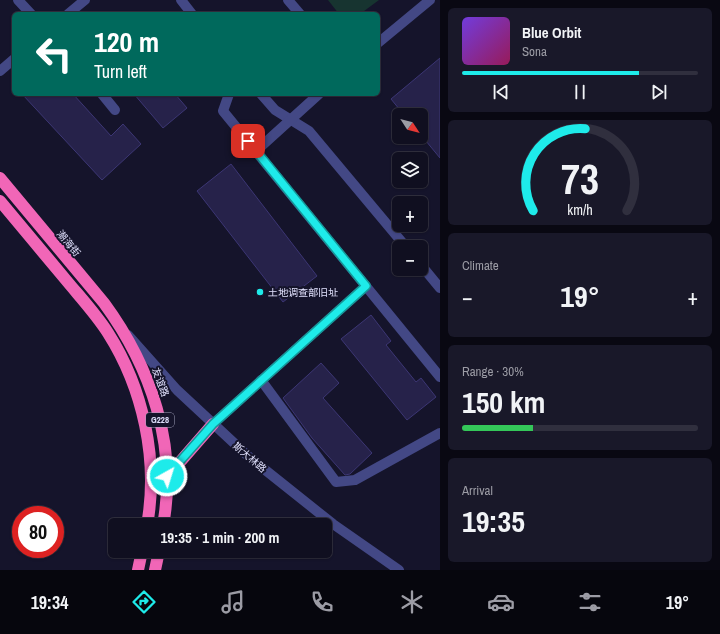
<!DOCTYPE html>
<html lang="en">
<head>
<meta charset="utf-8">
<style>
  :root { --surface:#100f20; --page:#191829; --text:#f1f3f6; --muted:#9c9ca5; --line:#302f3e; --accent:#1eebea }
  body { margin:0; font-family:"Archivo Narrow","Noto Sans SC",sans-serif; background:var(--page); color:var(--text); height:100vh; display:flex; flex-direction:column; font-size:15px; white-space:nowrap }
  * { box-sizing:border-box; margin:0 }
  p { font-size:13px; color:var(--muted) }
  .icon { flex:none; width:22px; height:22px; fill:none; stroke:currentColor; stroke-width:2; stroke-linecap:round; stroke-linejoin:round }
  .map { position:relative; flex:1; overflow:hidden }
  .panel { display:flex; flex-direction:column; gap:8px; padding:8px; background:#090812; width:280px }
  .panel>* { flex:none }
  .top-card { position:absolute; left:12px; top:12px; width:368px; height:84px; border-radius:6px; box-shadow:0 1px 3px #0004,0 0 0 1px var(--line); background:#00695c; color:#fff; overflow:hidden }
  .needle { width:26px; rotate:126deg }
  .controls { position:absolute; left:392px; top:108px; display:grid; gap:8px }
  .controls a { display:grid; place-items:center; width:36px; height:36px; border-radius:6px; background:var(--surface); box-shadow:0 1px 3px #0004,0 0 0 1px var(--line); font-size:20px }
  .speed { position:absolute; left:12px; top:506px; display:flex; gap:8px; font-size:20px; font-weight:700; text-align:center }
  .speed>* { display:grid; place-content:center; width:52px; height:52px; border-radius:50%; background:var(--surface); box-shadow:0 1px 3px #0004,0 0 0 1px var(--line); line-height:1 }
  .speed .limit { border:6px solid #d22; background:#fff; color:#111 }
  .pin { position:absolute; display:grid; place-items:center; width:34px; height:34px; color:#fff; margin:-17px; border-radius:8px; box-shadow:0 2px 6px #0006 }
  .me { position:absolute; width:44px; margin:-22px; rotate:39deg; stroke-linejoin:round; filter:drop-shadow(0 0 3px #0008) }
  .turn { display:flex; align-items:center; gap:14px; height:84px; padding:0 16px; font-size:18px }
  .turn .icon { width:52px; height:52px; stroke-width:2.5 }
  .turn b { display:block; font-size:28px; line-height:34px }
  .big { font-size:30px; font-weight:800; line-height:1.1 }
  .panel .tile { flex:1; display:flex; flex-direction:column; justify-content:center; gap:6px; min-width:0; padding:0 14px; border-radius:6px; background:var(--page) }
  .panel .dial { align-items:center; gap:0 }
  .dial svg { height:104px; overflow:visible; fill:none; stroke:var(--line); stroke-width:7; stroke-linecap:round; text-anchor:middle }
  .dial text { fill:var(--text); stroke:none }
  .song { display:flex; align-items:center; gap:12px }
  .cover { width:48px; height:48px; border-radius:6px; background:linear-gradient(135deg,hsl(260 70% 55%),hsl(330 70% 35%)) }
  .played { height:4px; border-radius:2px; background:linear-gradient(90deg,var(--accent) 75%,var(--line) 75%) }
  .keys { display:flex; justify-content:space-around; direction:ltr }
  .heat { display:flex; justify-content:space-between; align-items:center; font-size:22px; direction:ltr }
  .charge { height:6px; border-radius:3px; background:linear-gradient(90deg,#34c759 30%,var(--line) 0) }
  .trip { position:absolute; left:108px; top:518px; width:224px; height:40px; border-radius:6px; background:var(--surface); box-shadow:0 1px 3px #0004,0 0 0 1px var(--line); font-weight:800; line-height:40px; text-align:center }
  .tabs { display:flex; height:64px; justify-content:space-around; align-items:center; background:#06060d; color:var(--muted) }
  .tabs .icon { width:28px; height:28px }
  .tabs .current { color:var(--accent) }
  .tabs b { font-size:18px; color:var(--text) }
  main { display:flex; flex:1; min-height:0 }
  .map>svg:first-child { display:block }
  .green { fill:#173430 }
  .building { fill:#26224a; stroke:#3c3674 }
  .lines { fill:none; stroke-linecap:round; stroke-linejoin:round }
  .minor { stroke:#434885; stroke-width:10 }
  .highway { stroke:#f166b7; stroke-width:12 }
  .route-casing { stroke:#149998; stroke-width:10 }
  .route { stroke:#1eebea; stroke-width:7 }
  .poi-dot { fill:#1eebea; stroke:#15142b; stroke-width:1.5 }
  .labels { text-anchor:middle; stroke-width:4; stroke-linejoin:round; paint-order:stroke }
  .shield { fill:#15142b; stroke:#a3a3bd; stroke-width:1 }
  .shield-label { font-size:9px; font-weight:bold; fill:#e0e0fc }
  .street-label { font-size:10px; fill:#e0e0fc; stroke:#15142b }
  .poi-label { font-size:10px; fill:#e0e0fc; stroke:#15142b; text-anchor:start }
</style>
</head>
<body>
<main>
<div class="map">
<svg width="440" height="570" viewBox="0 0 440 570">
  <rect width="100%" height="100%" fill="#15142b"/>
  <!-- green -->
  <path class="green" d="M328,0H379L360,14H339Z"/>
  <!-- building -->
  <g class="building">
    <path d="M440,58V158L421,135V115H404L391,99Z"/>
    <path d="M22,94H73L111,136L123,124L141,144L102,180Z"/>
    <path d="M134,94H175L187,108L163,128Z"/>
    <path d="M231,164L317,276L283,302L197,191Z"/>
    <path d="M371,315L391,341L386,345L416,382L421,378L436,397L407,420L341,339Z"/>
    <path d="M321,363L339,383L323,398L372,453L350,474L345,475L312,438L283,398Z"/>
  </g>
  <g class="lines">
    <!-- minor -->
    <g class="minor">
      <path d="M18,0L31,14"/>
      <path d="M181,0L192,14"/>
      <path d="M288,0L300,14"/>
      <path d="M68,14L85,0"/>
      <path d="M378,43L430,0"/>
      <path d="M0,71L14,59"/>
      <path d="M102,94L115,110"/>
      <path d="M229,94L223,111L440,377"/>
      <path d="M261,94L275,110L309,131L406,247"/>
      <path d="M256,151L319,94"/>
      <path d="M421,265L440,288"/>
      <path d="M128,335L177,390L249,457L333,524L399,570"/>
      <path d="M261,380L336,482L355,480L440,433"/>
      <path d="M213,424L366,286"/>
    </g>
    <!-- highway -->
    <g class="highway">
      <path d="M0,178L104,303C151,367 178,446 163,525"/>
      <path d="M0,201C22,227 44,254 66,280C80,297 96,314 108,333C143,388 159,460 147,525"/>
      <path d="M166,478L213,424"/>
      <path d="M138,570L142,551"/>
      <path d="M155,570L159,551"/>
    </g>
  </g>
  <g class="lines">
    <defs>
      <path id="route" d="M167,476L213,424L366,286L248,141"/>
    </defs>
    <!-- route casing -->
    <use href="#route" class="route-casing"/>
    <!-- route -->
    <use href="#route" class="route"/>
  </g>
  <!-- markers -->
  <circle class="poi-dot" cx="260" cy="292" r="4"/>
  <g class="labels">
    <!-- shield labels -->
    <rect class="shield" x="146" y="413" width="28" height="14" rx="3"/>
    <g class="shield-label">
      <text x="160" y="423">G228</text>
    </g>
    <!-- street labels -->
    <g class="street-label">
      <text transform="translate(69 243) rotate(50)" y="4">潮海街</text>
      <text transform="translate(161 382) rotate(70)" y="4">友谊路</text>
      <text transform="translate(250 457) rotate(41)" y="4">斯大林路</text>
    </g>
    <!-- poi labels -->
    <g class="poi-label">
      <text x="268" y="296">土地调查部旧址</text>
    </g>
  </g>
</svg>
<div class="controls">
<a><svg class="needle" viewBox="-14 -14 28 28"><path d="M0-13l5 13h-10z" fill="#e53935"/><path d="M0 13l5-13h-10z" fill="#9c9ca5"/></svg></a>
<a><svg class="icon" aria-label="layers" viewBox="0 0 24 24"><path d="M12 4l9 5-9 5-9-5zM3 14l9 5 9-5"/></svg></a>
<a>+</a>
<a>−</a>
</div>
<div class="speed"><div class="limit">80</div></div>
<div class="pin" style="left:248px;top:141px;background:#d93025"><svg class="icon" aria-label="arrive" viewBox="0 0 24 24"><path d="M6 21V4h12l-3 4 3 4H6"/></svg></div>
<svg class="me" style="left:167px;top:476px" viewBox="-20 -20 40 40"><circle r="17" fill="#1eebea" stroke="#fff" stroke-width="3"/><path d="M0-11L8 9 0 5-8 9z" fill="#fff"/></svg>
<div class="trip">19:35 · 1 min · 200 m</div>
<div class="top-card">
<div class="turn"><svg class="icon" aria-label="left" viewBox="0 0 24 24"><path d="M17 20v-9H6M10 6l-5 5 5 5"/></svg><div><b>120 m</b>Turn left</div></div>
</div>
</div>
<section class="panel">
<div class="tile">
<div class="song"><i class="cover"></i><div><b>Blue Orbit</b><p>Sona</p></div></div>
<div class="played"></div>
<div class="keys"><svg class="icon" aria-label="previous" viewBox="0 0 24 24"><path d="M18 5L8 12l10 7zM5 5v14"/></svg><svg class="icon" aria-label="pause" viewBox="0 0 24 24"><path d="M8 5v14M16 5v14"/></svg><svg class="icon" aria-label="next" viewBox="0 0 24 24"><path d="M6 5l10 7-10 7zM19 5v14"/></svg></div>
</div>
<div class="tile dial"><svg viewBox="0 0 100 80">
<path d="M14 69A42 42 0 1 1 86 69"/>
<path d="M14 69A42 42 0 0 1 54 6" stroke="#1eebea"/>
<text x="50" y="56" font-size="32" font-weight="700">73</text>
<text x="50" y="72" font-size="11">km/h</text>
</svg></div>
<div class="tile"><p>Climate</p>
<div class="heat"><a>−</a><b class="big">19°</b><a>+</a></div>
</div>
<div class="tile"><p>Range · 30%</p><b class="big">150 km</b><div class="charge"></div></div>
<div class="tile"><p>Arrival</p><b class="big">19:35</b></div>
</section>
</main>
<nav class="tabs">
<b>19:34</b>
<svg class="icon current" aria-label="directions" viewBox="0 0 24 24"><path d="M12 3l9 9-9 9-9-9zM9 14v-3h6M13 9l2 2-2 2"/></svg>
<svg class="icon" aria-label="music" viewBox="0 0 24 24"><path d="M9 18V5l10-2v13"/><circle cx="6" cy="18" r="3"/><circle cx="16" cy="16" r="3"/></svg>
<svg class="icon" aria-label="phone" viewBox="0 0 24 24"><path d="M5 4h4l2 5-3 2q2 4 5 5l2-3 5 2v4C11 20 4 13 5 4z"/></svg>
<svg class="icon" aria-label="climate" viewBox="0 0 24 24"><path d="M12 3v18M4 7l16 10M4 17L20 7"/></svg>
<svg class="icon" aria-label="car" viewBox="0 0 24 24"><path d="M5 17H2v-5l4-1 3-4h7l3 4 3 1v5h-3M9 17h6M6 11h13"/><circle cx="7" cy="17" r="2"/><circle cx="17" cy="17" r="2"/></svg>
<svg class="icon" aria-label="filters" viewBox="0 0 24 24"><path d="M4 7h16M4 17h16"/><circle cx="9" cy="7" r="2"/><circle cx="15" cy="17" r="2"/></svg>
<b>19°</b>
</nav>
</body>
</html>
